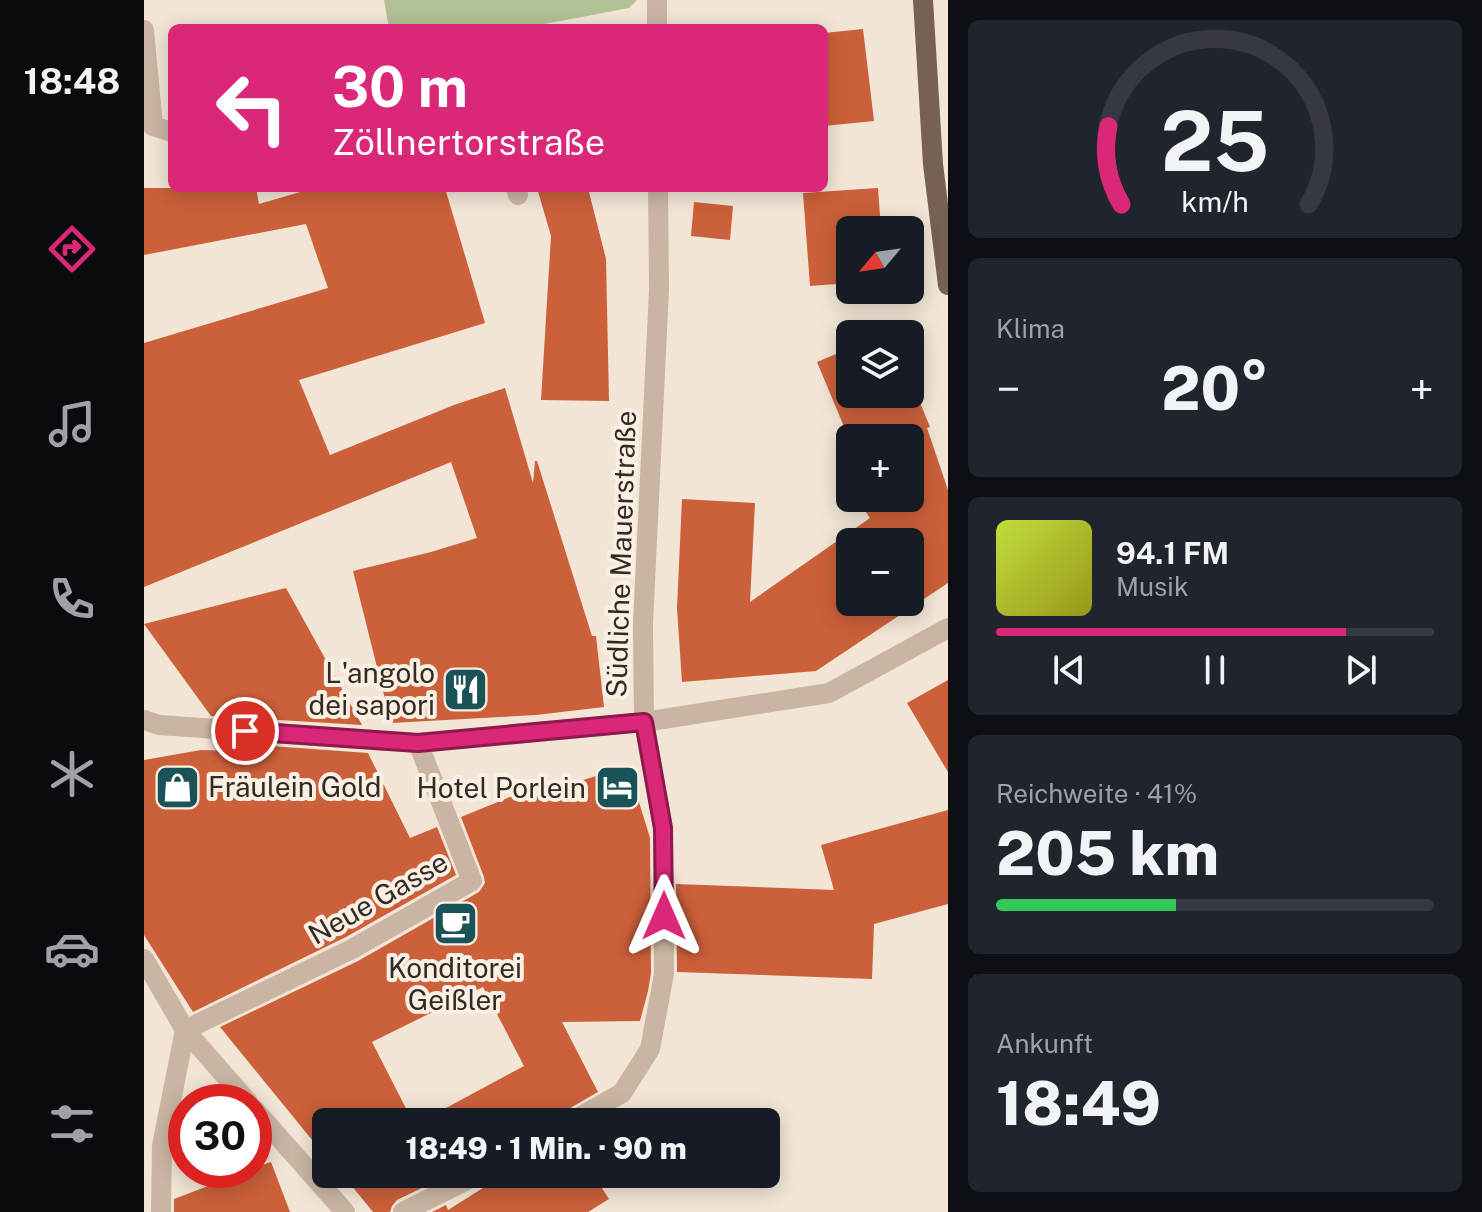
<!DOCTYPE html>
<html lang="de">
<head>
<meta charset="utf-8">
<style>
  :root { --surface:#171b24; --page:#20242c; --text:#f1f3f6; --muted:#9ea1a6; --line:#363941; --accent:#db2777 }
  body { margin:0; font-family:"Public Sans",sans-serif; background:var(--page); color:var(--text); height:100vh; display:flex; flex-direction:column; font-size:30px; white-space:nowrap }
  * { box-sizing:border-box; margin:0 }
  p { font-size:26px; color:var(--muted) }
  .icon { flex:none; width:44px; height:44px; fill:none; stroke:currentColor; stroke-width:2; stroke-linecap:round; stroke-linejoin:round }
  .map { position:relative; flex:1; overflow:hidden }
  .side { display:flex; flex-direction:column; gap:20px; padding:20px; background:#0d0f14; width:534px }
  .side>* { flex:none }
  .hud { position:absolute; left:24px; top:24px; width:660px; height:168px; border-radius:12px; box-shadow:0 4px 20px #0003; background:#db2777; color:#fff; overflow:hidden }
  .needle { width:52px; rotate:241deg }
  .fabs { position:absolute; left:692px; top:216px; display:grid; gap:16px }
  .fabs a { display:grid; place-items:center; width:88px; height:88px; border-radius:12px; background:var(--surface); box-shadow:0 4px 20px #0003; font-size:40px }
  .speed { position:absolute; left:24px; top:1084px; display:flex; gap:16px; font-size:40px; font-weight:700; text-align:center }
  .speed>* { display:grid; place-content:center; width:104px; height:104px; border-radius:50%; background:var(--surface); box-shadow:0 4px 20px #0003; line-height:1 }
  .speed .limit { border:12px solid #d22; background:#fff; color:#111 }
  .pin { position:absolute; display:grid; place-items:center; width:68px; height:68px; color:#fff; margin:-34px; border:4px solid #fff; border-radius:50%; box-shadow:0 2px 8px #0007 }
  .me { position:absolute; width:88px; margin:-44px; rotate:0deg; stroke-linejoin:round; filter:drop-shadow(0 0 6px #0008) }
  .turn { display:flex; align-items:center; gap:28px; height:168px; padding:0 32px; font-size:36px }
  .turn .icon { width:104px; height:104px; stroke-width:2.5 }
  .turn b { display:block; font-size:56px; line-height:68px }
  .big { font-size:60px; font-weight:800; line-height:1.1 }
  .side .widget { flex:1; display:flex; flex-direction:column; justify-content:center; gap:12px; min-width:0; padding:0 28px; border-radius:12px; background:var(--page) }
  .side .dial { align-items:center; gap:0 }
  .dial svg { height:208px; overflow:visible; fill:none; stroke:var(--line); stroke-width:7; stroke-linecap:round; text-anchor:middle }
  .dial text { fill:var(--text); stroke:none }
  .song { display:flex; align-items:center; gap:24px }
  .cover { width:96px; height:96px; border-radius:12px; background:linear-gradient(135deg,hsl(70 70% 55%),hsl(60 70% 35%)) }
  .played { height:8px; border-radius:4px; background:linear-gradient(90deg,var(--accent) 80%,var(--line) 80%) }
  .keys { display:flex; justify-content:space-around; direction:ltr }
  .heat { display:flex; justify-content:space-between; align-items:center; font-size:44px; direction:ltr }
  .charge { height:12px; border-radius:6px; background:linear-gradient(90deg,#34c759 41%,var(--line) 0) }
  .trip { position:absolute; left:168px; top:1108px; width:468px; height:80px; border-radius:12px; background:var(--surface); box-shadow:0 4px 20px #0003; font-weight:800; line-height:80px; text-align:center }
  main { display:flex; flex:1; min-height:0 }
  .menu { display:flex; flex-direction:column; width:144px; justify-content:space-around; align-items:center; background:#090b0e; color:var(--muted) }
  .menu .icon { width:56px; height:56px }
  .menu .current { color:var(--accent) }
  .menu b { font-size:36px; color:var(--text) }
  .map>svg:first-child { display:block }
  .green { fill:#b2c196 }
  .building { fill:#cb603a; fill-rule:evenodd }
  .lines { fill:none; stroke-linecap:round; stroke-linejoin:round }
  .lane { stroke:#cab5a2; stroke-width:20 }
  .street { stroke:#cab5a2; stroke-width:20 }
  .primary { stroke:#776155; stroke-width:20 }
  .route-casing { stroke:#8e194d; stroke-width:20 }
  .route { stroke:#db2777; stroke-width:14 }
  .labels { text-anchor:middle; stroke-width:8; stroke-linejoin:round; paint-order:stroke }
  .street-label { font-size:28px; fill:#342a25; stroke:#f9efe2 }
  .poi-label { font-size:28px; fill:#342a25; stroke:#f9efe2; text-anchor:end }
</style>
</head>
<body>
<main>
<nav class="menu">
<b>18:48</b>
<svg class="icon current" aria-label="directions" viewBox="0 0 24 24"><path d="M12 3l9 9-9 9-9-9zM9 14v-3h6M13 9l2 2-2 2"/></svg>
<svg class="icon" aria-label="music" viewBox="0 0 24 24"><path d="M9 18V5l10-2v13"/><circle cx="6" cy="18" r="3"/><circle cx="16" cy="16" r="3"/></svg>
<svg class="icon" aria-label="phone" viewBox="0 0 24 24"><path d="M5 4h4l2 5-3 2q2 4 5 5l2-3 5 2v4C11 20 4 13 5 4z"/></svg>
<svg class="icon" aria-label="climate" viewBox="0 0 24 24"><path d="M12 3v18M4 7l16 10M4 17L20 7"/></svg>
<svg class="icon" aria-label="car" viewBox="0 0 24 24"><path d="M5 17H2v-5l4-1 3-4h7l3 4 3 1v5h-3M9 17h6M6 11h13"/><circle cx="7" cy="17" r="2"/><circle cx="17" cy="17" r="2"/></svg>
<svg class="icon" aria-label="filters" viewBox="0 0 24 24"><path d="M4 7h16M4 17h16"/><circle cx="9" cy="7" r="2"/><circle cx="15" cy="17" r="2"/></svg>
</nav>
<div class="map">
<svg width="804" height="1212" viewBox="0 0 804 1212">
  <rect width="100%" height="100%" fill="#f2e5d6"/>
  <!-- green -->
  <path class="green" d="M240,0H493L485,8L379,28H245Z"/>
  <!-- building -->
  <g class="building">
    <path d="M719,29L730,121L680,126V33Z"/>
    <path d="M0,188H112L115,204L170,188H301L341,323L155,380L186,455L310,405L361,388L389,483L391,461H393L448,636H452L460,707L392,715L247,723L209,571L287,552L333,538L307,462L0,587V343L184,288L162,224L0,255Z"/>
    <path d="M393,188H444L462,259L465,401L397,400L407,236Z"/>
    <path d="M734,188L737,230H704L706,235V283L666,286L659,193Z"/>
    <path d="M550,202L589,206L586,240L547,236Z"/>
    <path d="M706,348V394H766V378L786,427L783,428L804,490V583L672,671L538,682L533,608L538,499L611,503L606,602L726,518L713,499L766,498V438H706V441L673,362ZM706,542H766V602H706Z"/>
    <path d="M142,588L218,725L67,716L0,624Z"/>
    <path d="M804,680V772L763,703Z"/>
    <path d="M87,743L224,753L266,838L293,827L312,875L202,937L49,1012L0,935V760L57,750L94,751Z"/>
    <path d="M484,766L506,838L507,973L504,991L496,1021L418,1022L454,1092L421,1111L415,1119L408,1122H276L380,1066L339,987L228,1042L269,1122H182V1157L76,1027L214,961L335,892L341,883L340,877L317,817L400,783L404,791Z"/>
    <path d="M804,810V904L730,924L728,979L533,972L532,884L690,890L677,845Z"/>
    <path d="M127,1162L146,1212H30V1199L106,1170H110V1168Z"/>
    <path d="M198,1174H286L290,1182L253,1200L248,1206L246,1212H229Z"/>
    <path d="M361,1174H449L465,1199L444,1212H288L302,1205L304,1210Z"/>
  </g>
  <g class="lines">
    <!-- lane -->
    <g class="lane">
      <path d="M0,30L9,126L28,132"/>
      <path d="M372,188L374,195"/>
    </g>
    <!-- street -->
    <g class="street">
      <path d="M513,0V28"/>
      <path d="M0,720L15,725L274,743L500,722L685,693L804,628"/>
      <path d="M0,959L41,1030L104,1102"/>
      <path d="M41,1030L208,949L328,881L274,743"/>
      <path d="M110,1109L201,1212"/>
      <path d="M427,1122L478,1093L506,1049L520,974L519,828L500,722L499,624L515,289L514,188"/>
      <path d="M17,1212L18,1146L41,1030"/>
      <path d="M259,1212L335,1174"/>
    </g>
    <!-- primary -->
    <path class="primary" d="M779,0L789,164L804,285"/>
  </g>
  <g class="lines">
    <defs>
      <path id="route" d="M101,731L274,743L500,722L519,828L520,916"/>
    </defs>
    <!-- route casing -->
    <use href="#route" class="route-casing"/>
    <!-- route -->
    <use href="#route" class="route"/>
  </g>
  <!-- icons -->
  <defs>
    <symbol id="restaurant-square" viewBox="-11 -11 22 22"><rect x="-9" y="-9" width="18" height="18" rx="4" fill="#195257" stroke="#f9efe2"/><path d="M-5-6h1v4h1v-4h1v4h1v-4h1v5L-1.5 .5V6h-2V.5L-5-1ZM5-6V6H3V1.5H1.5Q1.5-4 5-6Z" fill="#fff"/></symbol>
    <symbol id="shop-square" viewBox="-11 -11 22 22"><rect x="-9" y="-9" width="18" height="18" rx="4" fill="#195257" stroke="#f9efe2"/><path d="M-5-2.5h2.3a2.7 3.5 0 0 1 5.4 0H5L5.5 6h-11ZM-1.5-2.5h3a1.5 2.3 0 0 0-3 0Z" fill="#fff"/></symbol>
    <symbol id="hotel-square" viewBox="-11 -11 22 22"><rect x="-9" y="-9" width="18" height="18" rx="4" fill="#195257" stroke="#f9efe2"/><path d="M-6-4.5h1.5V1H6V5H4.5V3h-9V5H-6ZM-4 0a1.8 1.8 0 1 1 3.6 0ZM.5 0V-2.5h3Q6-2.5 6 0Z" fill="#fff"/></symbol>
    <symbol id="cafe-square" viewBox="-11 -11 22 22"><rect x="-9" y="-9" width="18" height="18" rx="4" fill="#195257" stroke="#f9efe2"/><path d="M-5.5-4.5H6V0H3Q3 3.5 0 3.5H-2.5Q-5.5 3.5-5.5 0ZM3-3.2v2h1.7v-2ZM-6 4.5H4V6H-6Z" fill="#fff"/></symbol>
  </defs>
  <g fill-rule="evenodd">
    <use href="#restaurant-square" x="296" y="664" width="51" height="51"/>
    <use href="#shop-square" x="8" y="762" width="51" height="51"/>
    <use href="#hotel-square" x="448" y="762" width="51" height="51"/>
    <use href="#cafe-square" x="286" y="898" width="51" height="51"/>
  </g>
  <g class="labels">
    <!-- street labels -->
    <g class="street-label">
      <text transform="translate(477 554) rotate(-88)" y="10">Südliche Mauerstraße</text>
      <text transform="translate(234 898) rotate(-30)" y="10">Neue Gasse</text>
    </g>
    <!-- poi labels -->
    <g class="poi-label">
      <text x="291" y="683">L'angolo<tspan x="291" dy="32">dei sapori</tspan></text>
      <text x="64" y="797" text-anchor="start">Fräulein Gold</text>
      <text x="442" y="798">Hotel Porlein</text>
      <text x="311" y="978" text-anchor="middle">Konditorei<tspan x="311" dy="32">Geißler</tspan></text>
    </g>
  </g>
</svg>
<div class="fabs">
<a><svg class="needle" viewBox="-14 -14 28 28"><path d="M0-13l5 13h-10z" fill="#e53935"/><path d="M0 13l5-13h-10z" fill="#9ea1a6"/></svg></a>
<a><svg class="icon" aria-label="layers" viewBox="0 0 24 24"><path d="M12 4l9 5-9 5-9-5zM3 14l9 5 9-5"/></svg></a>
<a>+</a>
<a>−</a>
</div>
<div class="speed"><div class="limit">30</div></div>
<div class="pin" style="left:101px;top:731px;background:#d93025"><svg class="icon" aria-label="arrive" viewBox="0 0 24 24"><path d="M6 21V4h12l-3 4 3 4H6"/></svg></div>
<svg class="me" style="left:520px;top:916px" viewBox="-20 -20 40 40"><path d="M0-17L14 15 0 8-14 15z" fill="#db2777" stroke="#fff" stroke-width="4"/></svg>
<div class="trip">18:49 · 1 Min. · 90 m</div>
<div class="hud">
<div class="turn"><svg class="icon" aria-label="left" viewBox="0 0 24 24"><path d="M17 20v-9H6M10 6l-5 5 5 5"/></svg><div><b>30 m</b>Zöllnertorstraße</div></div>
</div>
</div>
<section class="side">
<div class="widget dial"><svg viewBox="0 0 100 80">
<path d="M14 69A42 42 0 1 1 86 69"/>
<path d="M14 69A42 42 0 0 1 9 39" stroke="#db2777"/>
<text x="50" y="56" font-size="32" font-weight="700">25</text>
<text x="50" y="72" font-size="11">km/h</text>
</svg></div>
<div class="widget"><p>Klima</p>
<div class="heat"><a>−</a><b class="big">20°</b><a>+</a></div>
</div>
<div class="widget">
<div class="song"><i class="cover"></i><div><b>94.1 FM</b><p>Musik</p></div></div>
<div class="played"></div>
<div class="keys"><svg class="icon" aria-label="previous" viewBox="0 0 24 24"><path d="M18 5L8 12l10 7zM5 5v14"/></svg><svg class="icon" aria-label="pause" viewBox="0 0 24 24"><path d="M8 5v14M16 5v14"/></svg><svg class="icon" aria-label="next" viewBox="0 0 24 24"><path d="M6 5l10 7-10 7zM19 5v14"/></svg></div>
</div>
<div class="widget"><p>Reichweite · 41%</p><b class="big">205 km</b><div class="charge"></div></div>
<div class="widget"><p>Ankunft</p><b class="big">18:49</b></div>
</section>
</main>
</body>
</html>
